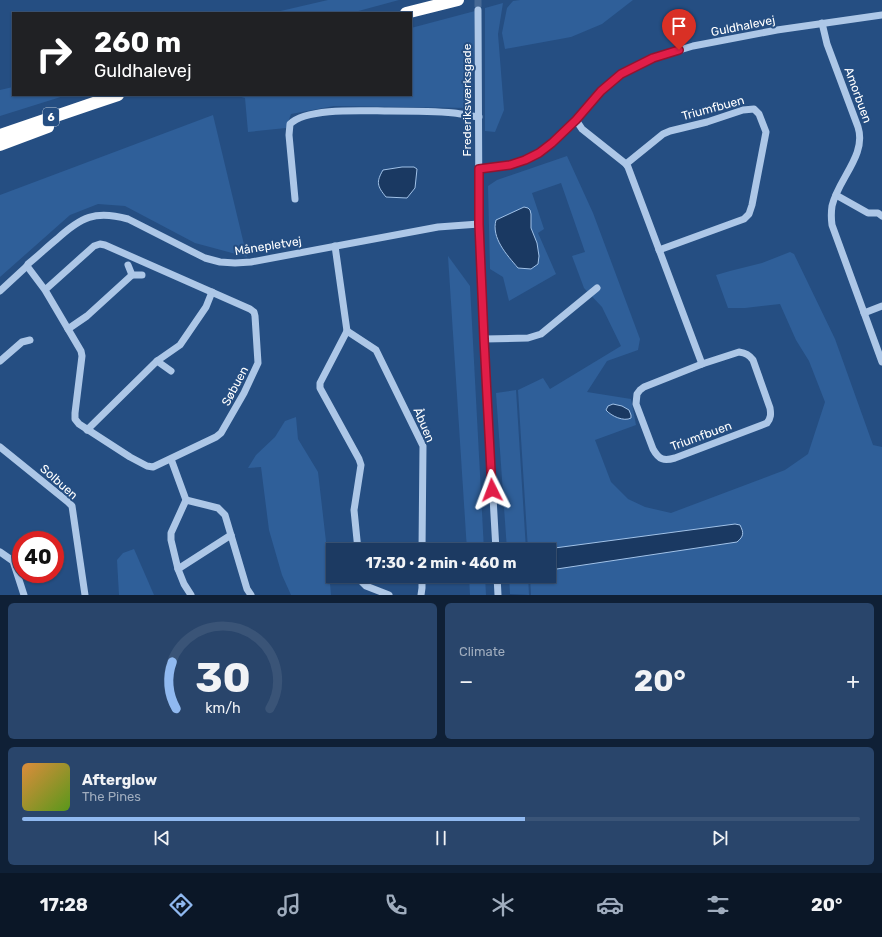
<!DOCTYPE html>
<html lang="en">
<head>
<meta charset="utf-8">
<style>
  :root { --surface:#1c3a62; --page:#29456b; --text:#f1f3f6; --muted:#a0adbe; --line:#3a5477; --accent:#90b9f0 }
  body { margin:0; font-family:Rubik,sans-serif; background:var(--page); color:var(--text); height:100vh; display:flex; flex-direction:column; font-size:15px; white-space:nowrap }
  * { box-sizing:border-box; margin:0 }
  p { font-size:13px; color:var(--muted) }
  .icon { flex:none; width:22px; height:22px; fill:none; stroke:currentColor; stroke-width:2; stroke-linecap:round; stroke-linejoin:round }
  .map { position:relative; height:595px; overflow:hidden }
  .drawer { display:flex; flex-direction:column; gap:8px; padding:8px; background:#0f2036; flex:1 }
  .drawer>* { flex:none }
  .guide { position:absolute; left:12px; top:12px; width:400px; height:84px; border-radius:0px; box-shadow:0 1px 3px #0004,0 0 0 1px var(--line); background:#202124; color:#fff; overflow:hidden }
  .speed { position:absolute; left:12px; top:531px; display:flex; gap:8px; font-size:20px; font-weight:700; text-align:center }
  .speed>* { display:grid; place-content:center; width:52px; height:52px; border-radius:50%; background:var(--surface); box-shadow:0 1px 3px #0004,0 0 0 1px var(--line); line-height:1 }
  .speed .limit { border:6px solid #d22; background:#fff; color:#111 }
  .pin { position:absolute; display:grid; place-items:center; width:34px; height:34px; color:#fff; margin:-41px -17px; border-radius:50% 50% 50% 0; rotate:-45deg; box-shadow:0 0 4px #0007 }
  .pin .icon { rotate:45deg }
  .me { position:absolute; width:44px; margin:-22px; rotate:357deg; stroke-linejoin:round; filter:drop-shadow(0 0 3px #0008) }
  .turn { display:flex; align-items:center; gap:14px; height:84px; padding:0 16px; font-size:18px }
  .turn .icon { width:52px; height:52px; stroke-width:2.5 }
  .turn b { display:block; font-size:28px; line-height:34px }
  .big { font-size:30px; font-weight:700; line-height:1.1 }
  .drawer .card { flex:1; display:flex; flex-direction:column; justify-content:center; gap:6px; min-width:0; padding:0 14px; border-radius:6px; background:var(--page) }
  .drawer .dial { align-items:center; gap:0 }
  .dial svg { height:104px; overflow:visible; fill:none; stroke:var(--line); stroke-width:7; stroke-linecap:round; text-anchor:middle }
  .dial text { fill:var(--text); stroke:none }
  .song { display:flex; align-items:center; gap:12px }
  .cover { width:48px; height:48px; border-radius:6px; background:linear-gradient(135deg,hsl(30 70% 55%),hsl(90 70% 35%)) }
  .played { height:4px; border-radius:2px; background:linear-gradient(90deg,var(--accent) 60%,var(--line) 60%) }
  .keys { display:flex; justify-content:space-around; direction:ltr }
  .heat { display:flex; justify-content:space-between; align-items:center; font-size:22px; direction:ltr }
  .drawer .tiles { flex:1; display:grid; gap:8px; grid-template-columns:1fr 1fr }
  .card:last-child { grid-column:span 2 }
  .trip { position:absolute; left:326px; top:543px; width:230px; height:40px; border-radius:0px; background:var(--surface); box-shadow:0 1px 3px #0004,0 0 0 1px var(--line); font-weight:700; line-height:40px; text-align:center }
  .menu { display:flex; height:64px; justify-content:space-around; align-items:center; background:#0b1727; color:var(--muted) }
  .menu .icon { width:28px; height:28px }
  .menu .on { color:var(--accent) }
  .menu b { font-size:18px; color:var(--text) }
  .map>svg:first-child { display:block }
  .green { fill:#2f5f99 }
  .water { fill:#1a3962; stroke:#a1c2e8 }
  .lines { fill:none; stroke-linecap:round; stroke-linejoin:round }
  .minor-tunnel { stroke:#466995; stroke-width:7; stroke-dasharray:7 3.5; stroke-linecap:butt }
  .minor { stroke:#adc7e7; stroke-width:7 }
  .highway { stroke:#fff; stroke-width:12 }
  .route-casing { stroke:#92132f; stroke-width:10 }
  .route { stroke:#e11d48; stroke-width:7 }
  .labels { text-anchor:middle; stroke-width:4; stroke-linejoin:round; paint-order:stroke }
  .shield { fill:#254e82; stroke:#becada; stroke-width:1 }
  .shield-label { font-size:11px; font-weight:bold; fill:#fff }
  .street-label { font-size:12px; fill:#fff; stroke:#254e82 }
</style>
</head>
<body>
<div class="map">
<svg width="882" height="595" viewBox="0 0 882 595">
  <rect width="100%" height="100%" fill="#254e82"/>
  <!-- green -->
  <g class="green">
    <path d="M328,0H399L351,13H272Z"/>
    <path d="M520,0H633L602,24L571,37L505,49L502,33L507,8L513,1Z"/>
    <path d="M503,3L498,34L504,110L495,132L485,131V8Z"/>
    <path d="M475,11L472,108L334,106L291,114L286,128L248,132L245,98L234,95H411V28Z"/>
    <path d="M13,87V95H67L0,116V90Z"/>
    <path d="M213,115L247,257L195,243L125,206L98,204L70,215L0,277V195Z"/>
    <path d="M567,156L593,213L640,339L638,350L607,361L587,392L631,399L636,425L595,440L611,482L628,499L645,507L671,513L785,470L808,454L825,402L809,361L796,340L780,304L745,308H728L716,275L730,271L762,263L790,252L794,254L835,339L873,445L882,447V595H531L530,576H549V550H528L518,390L543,378L550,389L621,346L602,307L584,288L572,256L585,252L561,183L532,193L544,229L538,233L556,274L509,301L503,277L490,269L488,186L497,180Z"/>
    <path d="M448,256L470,286L484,550H467Z"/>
    <path d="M516,390L526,550H507L496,393Z"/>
    <path d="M296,417L298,439L318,472L328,559L331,595H291L282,575L269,530L261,467L248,468L256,455L275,437L285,421Z"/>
    <path d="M134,549L154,595H119L117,560L123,553Z"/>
    <path d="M469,576H485L486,595H470Z"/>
    <path d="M509,576H528L529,595L510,594Z"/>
  </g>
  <!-- water -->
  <g class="water">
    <path d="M402,167H414L417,169L415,188L407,198L386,197C377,186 376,182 383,170Z"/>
    <path d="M524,207L528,208L530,210L531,214V228L537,243L539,256L538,264L531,269L518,268C507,255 491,238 496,220Z"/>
    <path d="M613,404L622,406L629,410L631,415V418C624,422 611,416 606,410L608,406Z"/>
    <path d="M735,524L740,525C744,533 744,536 737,542L550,570H549V550H544L547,549Z"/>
  </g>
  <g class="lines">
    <!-- minor-tunnel -->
    <path class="minor-tunnel" d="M478,0V10"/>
    <!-- minor -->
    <g class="minor">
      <path d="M478,10L479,224L484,339L496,550"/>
      <path d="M822,23L827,44L858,127C867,155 838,179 832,206C831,213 831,218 832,225L882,362"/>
      <path d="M576,120L582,129L626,164L628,167L702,364"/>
      <path d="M626,164L663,134L670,131L707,122L743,110L754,109L759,114L766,132L752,205L749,214L744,219L659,250"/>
      <path d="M479,169L510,165L525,160L539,153L552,143L576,120L601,91L621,74L653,58L693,46L777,30L882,15"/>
      <path d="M836,195L868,213H878L882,216"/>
      <path d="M295,199L289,135L290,124C307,107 366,111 389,111C411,111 433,111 454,113C462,114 471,116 479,117"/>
      <path d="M335,246L347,331L320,383V388L359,459L361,465L354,510L358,550"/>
      <path d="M128,265L132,275H142"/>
      <path d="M27,266L45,290L81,351L82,356L75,413V419L79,424L130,457L147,466L153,467L216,437L221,433L244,393L258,363L255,316L254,312L250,309L105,245L100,244L94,246L45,290"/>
      <path d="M0,291L27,266L28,264C38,256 47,247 57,239C81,217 95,210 128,219L205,258L220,262L235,263L251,262L438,227L479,224"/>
      <path d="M864,313L882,306"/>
      <path d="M68,329L87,316L132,275"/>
      <path d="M347,331L376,350L423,446L422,550"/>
      <path d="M484,339L528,338L541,334L597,288"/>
      <path d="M739,352C746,353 749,355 753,360L770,408C771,414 771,418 767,423L675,458C664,461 659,460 653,449L636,404L637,394L640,390L644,387L702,364Z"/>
      <path d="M0,361L22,342L30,340"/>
      <path d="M157,361L171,371"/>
      <path d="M87,430L157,361L180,345L206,307L212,292"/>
      <path d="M0,447L68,502L72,506L85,595"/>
      <path d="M171,459L186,500L171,533V540L178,569L184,584L191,595"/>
      <path d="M186,500L218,508L225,515L247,589L251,595"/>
      <path d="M0,552L13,561L24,595"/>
      <path d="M178,569L231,535"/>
      <path d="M361,576L362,582L366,586L389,595"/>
      <path d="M497,576L498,595"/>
      <path d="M421,595L422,588V576"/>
    </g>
    <!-- highway -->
    <g class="highway">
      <path d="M406,13L458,0"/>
      <path d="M0,135L94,103L118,95"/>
      <path d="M0,145L48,127"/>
    </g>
  </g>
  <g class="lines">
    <defs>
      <path id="route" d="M492,490L484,339L479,224V169L510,165L525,160L539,153L552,143L576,120L601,91L621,74L653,58L679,50"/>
    </defs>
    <!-- route casing -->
    <use href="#route" class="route-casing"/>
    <!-- route -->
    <use href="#route" class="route"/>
  </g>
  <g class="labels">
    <!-- shield labels -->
    <rect class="shield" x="43" y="108" width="16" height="18" rx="3"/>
    <g class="shield-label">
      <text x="51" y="121">6</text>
    </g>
    <!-- street labels -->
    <g class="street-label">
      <text transform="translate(743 26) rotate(-11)" y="4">Guldhalevej</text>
      <text transform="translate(858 95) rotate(70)" y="4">Amorbuen</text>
      <text transform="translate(467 100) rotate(-90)" y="4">Frederiksværksgade</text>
      <text transform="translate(713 108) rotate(-15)" y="4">Triumfbuen</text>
      <text transform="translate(268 246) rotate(-9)" y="4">Månepletvej</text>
      <text transform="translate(235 386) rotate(-62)" y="4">Søbuen</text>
      <text transform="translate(424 425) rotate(67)" y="4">Åbuen</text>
      <text transform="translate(701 436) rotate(-20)" y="4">Triumfbuen</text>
      <text transform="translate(59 482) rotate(42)" y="4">Solbuen</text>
    </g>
  </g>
</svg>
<div class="speed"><div class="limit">40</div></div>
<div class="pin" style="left:679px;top:50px;background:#d93025"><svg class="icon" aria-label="arrive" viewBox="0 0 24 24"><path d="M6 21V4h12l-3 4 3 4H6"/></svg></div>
<svg class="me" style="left:492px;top:490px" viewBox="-20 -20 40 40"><path d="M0-17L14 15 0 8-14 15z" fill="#e11d48" stroke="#fff" stroke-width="4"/></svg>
<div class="trip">17:30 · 2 min · 460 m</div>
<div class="guide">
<div class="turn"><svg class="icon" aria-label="right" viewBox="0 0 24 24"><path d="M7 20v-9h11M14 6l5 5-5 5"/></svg><div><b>260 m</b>Guldhalevej</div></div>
</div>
</div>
<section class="drawer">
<div class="tiles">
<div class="card dial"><svg viewBox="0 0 100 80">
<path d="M14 69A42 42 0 1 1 86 69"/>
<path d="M14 69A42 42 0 0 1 11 33" stroke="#90b9f0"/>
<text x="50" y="56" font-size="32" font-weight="700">30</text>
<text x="50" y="72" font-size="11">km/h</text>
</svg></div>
<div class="card"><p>Climate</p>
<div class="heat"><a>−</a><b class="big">20°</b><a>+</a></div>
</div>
<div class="card">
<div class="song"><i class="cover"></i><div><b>Afterglow</b><p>The Pines</p></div></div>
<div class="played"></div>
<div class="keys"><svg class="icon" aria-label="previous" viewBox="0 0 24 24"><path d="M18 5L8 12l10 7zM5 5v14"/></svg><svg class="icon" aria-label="pause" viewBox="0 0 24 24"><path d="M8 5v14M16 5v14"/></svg><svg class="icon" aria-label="next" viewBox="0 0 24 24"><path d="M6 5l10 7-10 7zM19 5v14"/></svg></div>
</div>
</div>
</section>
<nav class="menu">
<b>17:28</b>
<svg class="icon on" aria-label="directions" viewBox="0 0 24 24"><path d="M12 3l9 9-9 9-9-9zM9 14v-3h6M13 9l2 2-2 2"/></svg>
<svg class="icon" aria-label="music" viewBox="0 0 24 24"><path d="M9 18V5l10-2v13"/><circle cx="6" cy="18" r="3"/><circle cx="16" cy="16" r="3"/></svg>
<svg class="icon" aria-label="phone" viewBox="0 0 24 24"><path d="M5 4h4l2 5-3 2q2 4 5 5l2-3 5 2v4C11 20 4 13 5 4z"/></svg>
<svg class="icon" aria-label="climate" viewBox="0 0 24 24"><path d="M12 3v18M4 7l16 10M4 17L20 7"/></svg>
<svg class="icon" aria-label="car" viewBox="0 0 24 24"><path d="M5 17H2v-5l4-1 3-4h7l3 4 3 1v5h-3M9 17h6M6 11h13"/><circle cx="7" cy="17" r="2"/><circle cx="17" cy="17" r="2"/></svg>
<svg class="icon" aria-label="filters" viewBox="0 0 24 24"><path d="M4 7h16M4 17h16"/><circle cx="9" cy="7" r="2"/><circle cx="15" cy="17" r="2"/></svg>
<b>20°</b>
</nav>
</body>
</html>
